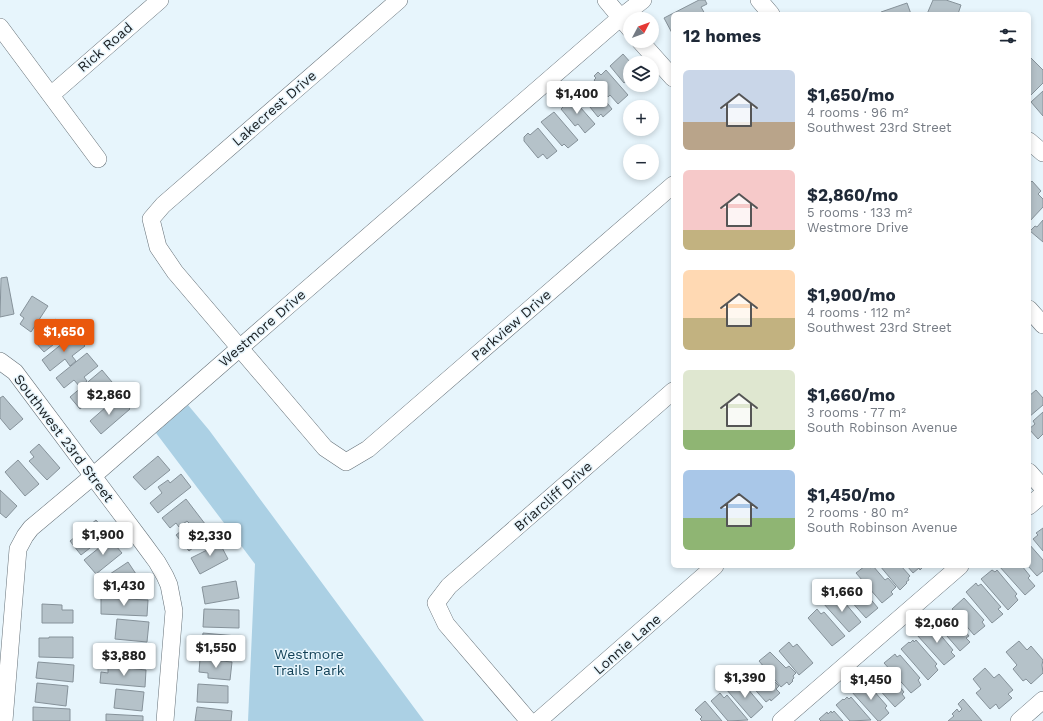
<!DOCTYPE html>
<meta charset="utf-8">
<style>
body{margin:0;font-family:"Work Sans",sans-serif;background:#f6f6f7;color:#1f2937;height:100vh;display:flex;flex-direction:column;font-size:15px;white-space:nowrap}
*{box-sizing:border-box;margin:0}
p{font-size:13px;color:#747a83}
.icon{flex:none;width:22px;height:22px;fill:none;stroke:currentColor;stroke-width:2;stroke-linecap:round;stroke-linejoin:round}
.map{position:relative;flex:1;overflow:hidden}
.panel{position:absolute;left:671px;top:12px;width:360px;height:556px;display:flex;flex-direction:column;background:#fff;border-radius:6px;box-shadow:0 2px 6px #0003}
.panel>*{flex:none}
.needle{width:26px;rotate:49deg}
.fabs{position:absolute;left:623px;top:12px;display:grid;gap:8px}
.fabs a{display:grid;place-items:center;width:36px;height:36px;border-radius:50%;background:#fff;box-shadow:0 2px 6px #0003;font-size:20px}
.price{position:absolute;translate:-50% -34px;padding:0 9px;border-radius:4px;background:#fff;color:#222;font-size:13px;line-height:26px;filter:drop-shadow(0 1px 2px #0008)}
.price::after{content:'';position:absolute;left:50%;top:24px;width:12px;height:9px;margin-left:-6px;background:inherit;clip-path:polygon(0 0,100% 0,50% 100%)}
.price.selected{background:#ea580c;color:#fff}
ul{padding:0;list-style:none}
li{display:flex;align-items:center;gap:12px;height:100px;padding:0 12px}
li span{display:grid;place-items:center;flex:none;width:112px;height:80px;border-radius:6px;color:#555}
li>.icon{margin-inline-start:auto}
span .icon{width:48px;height:48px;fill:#fffc;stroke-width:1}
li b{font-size:17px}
h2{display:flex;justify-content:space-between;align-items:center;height:48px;padding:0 12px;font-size:17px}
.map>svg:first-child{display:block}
.green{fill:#abd0e4}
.building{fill:#b5c2c9;stroke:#86929a}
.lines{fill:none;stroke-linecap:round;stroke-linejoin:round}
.minor-casing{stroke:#667178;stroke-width:18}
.minor{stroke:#fff;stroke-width:17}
.labels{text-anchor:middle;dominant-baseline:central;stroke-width:3;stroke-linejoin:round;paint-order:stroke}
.street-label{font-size:14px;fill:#181d20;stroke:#e7f5fc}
.park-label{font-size:14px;fill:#124157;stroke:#e7f5fc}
</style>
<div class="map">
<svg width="1043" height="721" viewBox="0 0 1043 721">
<rect width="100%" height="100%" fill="#e7f5fc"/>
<!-- green -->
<path class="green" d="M 188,405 L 209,430 L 424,721 L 248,721 L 255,564 L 156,433 Z"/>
<!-- building -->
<path class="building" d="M 699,0 L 705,0 L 707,4 L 701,7 L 705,14 L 673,14 L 673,32 L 672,33 L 664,18 Z
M 933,0 L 946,0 L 961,5 L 958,14 L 927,14 Z
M 907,3 L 911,14 L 882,14 L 881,12 Z
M 623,54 L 631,63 L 630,82 L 628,80 L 624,83 L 610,66 Z
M 1030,57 L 1043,70 L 1043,83 L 1029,97 Z
M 606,70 L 628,95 L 618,104 L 610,95 L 608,97 L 594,80 L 596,78 L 594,76 L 598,72 L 601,75 Z
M 591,83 L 612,109 L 603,117 L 601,114 L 598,117 L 577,91 L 584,86 L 585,88 Z
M 1043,91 L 1043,116 L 1031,102 Z
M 573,99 L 595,124 L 585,133 L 578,124 L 575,126 L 561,109 L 563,107 L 561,104 L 566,100 L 568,103 Z
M 554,112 L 578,140 L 568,148 L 564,144 L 562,146 L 541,122 Z
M 538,128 L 557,151 L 547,159 L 543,154 L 538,158 L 524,141 L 524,137 L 528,133 L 530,135 Z
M 1032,181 L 1041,191 L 1038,194 L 1043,199 L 1043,207 L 1029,222 L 1029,184 Z
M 1043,220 L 1043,242 L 1030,231 L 1035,226 L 1037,227 Z
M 7,277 L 14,314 L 0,317 L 1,278 Z
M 32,296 L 48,306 L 31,332 L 20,324 L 24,318 L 20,315 Z
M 56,319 L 68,333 L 44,352 L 35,342 L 41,336 L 39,333 Z
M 74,334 L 85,346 L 72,356 L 76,361 L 70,366 L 65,359 L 50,371 L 42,360 Z
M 87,353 L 98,366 L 84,377 L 87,381 L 80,387 L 74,380 L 64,388 L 56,378 Z
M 102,370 L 112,382 L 80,409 L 70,397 Z
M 1036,390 L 1043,398 L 1043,405 L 1029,417 L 1029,396 Z
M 3,396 L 23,419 L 10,430 L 0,418 L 0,398 Z
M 114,400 L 120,407 L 125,403 L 130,409 L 101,434 L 90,421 Z
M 1043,412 L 1043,434 L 1038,439 L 1029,429 L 1035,424 L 1033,421 Z
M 39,444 L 60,468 L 47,480 L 29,461 L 34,457 L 30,452 Z
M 158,456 L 170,470 L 145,490 L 133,477 Z
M 18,460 L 39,484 L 25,496 L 5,472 Z
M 181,474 L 191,487 L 158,513 L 150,503 L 162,493 L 158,487 L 168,480 L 170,483 Z
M 0,490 L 17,506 L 6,518 L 0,513 Z
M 186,499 L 212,533 L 189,551 L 176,535 L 190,524 L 187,521 L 179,527 L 176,523 L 170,528 L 162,518 Z
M 96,520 L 108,534 L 81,555 L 70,541 Z
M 1043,528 L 1043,551 L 1033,539 L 1038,535 L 1036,533 Z
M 217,538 L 228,559 L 200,574 L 191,558 L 211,548 L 209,543 Z
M 110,539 L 122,553 L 96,574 L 84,560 Z
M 1029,544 L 1043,560 L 1043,571 L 1037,576 L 1028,566 L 1029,566 Z
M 128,562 L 138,577 L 111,595 L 101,580 Z
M 865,566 L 869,566 L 870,568 L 873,566 L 885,580 L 888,578 L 896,587 L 891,592 L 893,594 L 882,603 L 856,573 Z
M 880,566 L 901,566 L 910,576 L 908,578 L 909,580 L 906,582 L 907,583 L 900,590 Z
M 907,566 L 924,566 L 920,570 L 919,568 L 913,573 Z
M 999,566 L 1022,566 L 1030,576 L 1028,578 L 1035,586 L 1025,595 Z
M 992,570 L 995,572 L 997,570 L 1017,594 L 1015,596 L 1018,600 L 1008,610 L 981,579 Z
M 236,581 L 239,598 L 205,604 L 202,587 Z
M 851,581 L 855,585 L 857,583 L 878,608 L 866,618 L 841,590 Z
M 976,583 L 978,586 L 981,584 L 1001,607 L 998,609 L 1003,614 L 992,623 L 966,592 Z
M 836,584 L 841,590 L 836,593 L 832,588 Z
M 834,594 L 838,599 L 840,597 L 861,622 L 849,632 L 823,603 Z
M 101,598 L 148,600 L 147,616 L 101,614 Z
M 964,598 L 984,620 L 982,622 L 985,626 L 974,635 L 952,609 Z
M 42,604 L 62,605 L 62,610 L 73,610 L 73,623 L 42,623 Z
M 204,609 L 239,610 L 239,628 L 203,627 Z
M 817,609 L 821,614 L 824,612 L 845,636 L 832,646 L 808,618 Z
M 945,612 L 946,614 L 949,612 L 969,636 L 966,638 L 970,642 L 960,651 L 933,620 Z
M 117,619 L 149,622 L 147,642 L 115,639 Z
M 928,625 L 930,628 L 933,626 L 953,650 L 951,652 L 955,656 L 944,665 L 917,635 Z
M 203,633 L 237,636 L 235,654 L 201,651 Z
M 49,637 L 73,637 L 73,658 L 39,657 L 39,638 L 49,638 Z
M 913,640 L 914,642 L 916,640 L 937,664 L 935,666 L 938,670 L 928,680 L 901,649 L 909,642 L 910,643 Z
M 1019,641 L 1027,650 L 1031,646 L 1043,660 L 1042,665 L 1043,673 L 1031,684 L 1026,679 L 1023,681 L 1013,669 L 1017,665 L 1006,652 Z
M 789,642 L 793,647 L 797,644 L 813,663 L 799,675 L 779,651 Z
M 111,645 L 148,646 L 147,663 L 110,661 Z
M 770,652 L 786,668 L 789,666 L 796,673 L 793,676 L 794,678 L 792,680 L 793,681 L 789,685 L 787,682 L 781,687 L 759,661 Z
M 895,654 L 897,657 L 900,655 L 920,678 L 918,680 L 921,685 L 911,693 L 884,663 Z
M 200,659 L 232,662 L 230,680 L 208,678 L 208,673 L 199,672 Z
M 38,662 L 74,665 L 73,682 L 36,678 Z
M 108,666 L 146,670 L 145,687 L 100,683 L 101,672 L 108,673 Z
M 752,667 L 756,671 L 758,669 L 770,682 L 772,679 L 779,686 L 776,689 L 780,693 L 771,701 L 770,699 L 766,702 L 742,675 Z
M 884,668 L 904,692 L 902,694 L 905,698 L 895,707 L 868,677 L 875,670 L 877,672 L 880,669 L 881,670 Z
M 985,668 L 994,678 L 999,674 L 1013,690 L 1008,694 L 1012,698 L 999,709 L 996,704 L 990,709 L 976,693 L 981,689 L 973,679 Z
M 736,681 L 739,685 L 742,682 L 763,707 L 751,718 L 726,689 Z
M 37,683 L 68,686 L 66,706 L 35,702 Z
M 863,683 L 865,685 L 867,683 L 887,706 L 885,708 L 889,713 L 880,721 L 878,721 L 851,691 L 859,684 L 860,685 Z
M 198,684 L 228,686 L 228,703 L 197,702 Z
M 116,689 L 144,692 L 142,711 L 114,708 Z
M 720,693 L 724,698 L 727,695 L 748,720 L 728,721 L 711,701 Z
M 847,697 L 849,699 L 851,697 L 871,720 L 850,721 L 836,705 L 843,699 L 844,700 Z
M 963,699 L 982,721 L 948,721 L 954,716 L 952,714 L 957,709 L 959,712 L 962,709 L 958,704 Z
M 705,701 L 722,721 L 702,721 L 700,719 L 702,717 L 695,710 Z
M 33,707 L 70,709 L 70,721 L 33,721 Z
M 197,707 L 232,711 L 231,721 L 195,721 Z
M 831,711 L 832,713 L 834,711 L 843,721 L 821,721 L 819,719 L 827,712 L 828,714 Z
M 106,714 L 143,716 L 143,721 L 106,721 Z"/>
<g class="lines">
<defs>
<path id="minor" d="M 399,0 L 163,205 L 151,219 L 158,247 L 175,272 L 325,448 L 346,462 L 368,449 L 673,185
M 606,0 L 630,29
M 759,0 L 771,14
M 0,27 L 98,159
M 640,41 L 673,78
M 51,95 L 160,0
M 1029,141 L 1043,153
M 1029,309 L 1043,325
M 0,361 L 15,372 L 143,543 L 157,562 L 165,576 L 169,585 L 174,611 L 165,721
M 1029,472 L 1043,488
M 1029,506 L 1043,494
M 4,721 L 18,549 L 25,536 L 31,528 L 93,476 L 290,304 L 620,18 L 643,0
M 529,721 L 446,624 L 436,603 L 449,586 L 673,391
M 538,721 L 715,566
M 781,721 L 960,566
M 1019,721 L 1043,700"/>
</defs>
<!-- minor casing -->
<use href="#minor" class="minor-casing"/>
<!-- minor -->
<use href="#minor" class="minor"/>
</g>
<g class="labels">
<!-- street labels -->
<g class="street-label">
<text transform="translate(105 47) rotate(-41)">Rick Road</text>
<text transform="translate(274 108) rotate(-41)">Lakecrest Drive</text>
<text transform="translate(511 325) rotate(-41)">Parkview Drive</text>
<text transform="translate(262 328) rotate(-41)">Westmore Drive</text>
<text transform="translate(64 438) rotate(53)">Southwest 23rd Street</text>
<text transform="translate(553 496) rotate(-41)">Briarcliff Drive</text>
<text transform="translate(627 644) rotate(-41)">Lonnie Lane</text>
</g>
<!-- park labels -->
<g class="park-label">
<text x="309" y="654">Westmore<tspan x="309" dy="16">Trails Park</tspan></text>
</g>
</g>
</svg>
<div class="fabs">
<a><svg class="needle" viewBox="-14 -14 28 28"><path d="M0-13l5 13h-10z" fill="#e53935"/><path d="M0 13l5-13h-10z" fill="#747a83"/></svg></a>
<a><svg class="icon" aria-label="layers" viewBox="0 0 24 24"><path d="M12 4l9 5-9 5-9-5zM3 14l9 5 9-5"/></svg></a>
<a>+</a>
<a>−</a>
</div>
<b class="price" style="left:577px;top:115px">$1,400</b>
<b class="price selected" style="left:64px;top:353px">$1,650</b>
<b class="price" style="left:109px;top:416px">$2,860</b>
<b class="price" style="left:103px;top:556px">$1,900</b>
<b class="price" style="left:210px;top:557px">$2,330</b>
<b class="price" style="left:124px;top:607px">$1,430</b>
<b class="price" style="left:842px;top:613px">$1,660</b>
<b class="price" style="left:937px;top:644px">$2,060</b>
<b class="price" style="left:216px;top:669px">$1,550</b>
<b class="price" style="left:124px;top:677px">$3,880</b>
<b class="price" style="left:745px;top:699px">$1,390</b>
<b class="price" style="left:871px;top:701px">$1,450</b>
<section class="panel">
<h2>12 homes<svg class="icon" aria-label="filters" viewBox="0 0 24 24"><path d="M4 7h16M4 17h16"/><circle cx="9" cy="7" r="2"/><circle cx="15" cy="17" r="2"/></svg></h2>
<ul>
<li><span style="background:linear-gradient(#c9d6e8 65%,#b9a48a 0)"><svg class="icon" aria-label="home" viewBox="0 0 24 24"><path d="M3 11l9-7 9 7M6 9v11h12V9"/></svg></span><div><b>$1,650/mo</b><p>4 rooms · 96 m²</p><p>Southwest 23rd Street</p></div></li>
<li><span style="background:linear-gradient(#f6c9c9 75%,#c2b280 0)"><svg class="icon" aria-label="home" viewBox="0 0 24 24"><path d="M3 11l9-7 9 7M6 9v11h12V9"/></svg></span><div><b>$2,860/mo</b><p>5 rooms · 133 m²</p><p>Westmore Drive</p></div></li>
<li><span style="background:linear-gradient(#ffd9b3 60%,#c2b280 0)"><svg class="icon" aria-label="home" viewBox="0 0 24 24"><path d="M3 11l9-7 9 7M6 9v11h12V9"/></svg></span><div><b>$1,900/mo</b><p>4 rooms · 112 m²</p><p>Southwest 23rd Street</p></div></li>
<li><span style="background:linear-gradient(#dfe7d0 75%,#8fb573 0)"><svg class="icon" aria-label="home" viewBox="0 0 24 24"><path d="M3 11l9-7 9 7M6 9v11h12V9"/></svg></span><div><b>$1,660/mo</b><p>3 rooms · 77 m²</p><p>South Robinson Avenue</p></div></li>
<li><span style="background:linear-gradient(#a9c7e8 60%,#8fb573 0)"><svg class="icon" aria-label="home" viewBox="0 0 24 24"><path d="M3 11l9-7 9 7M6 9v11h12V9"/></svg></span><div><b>$1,450/mo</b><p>2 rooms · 80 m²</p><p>South Robinson Avenue</p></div></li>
</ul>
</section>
</div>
